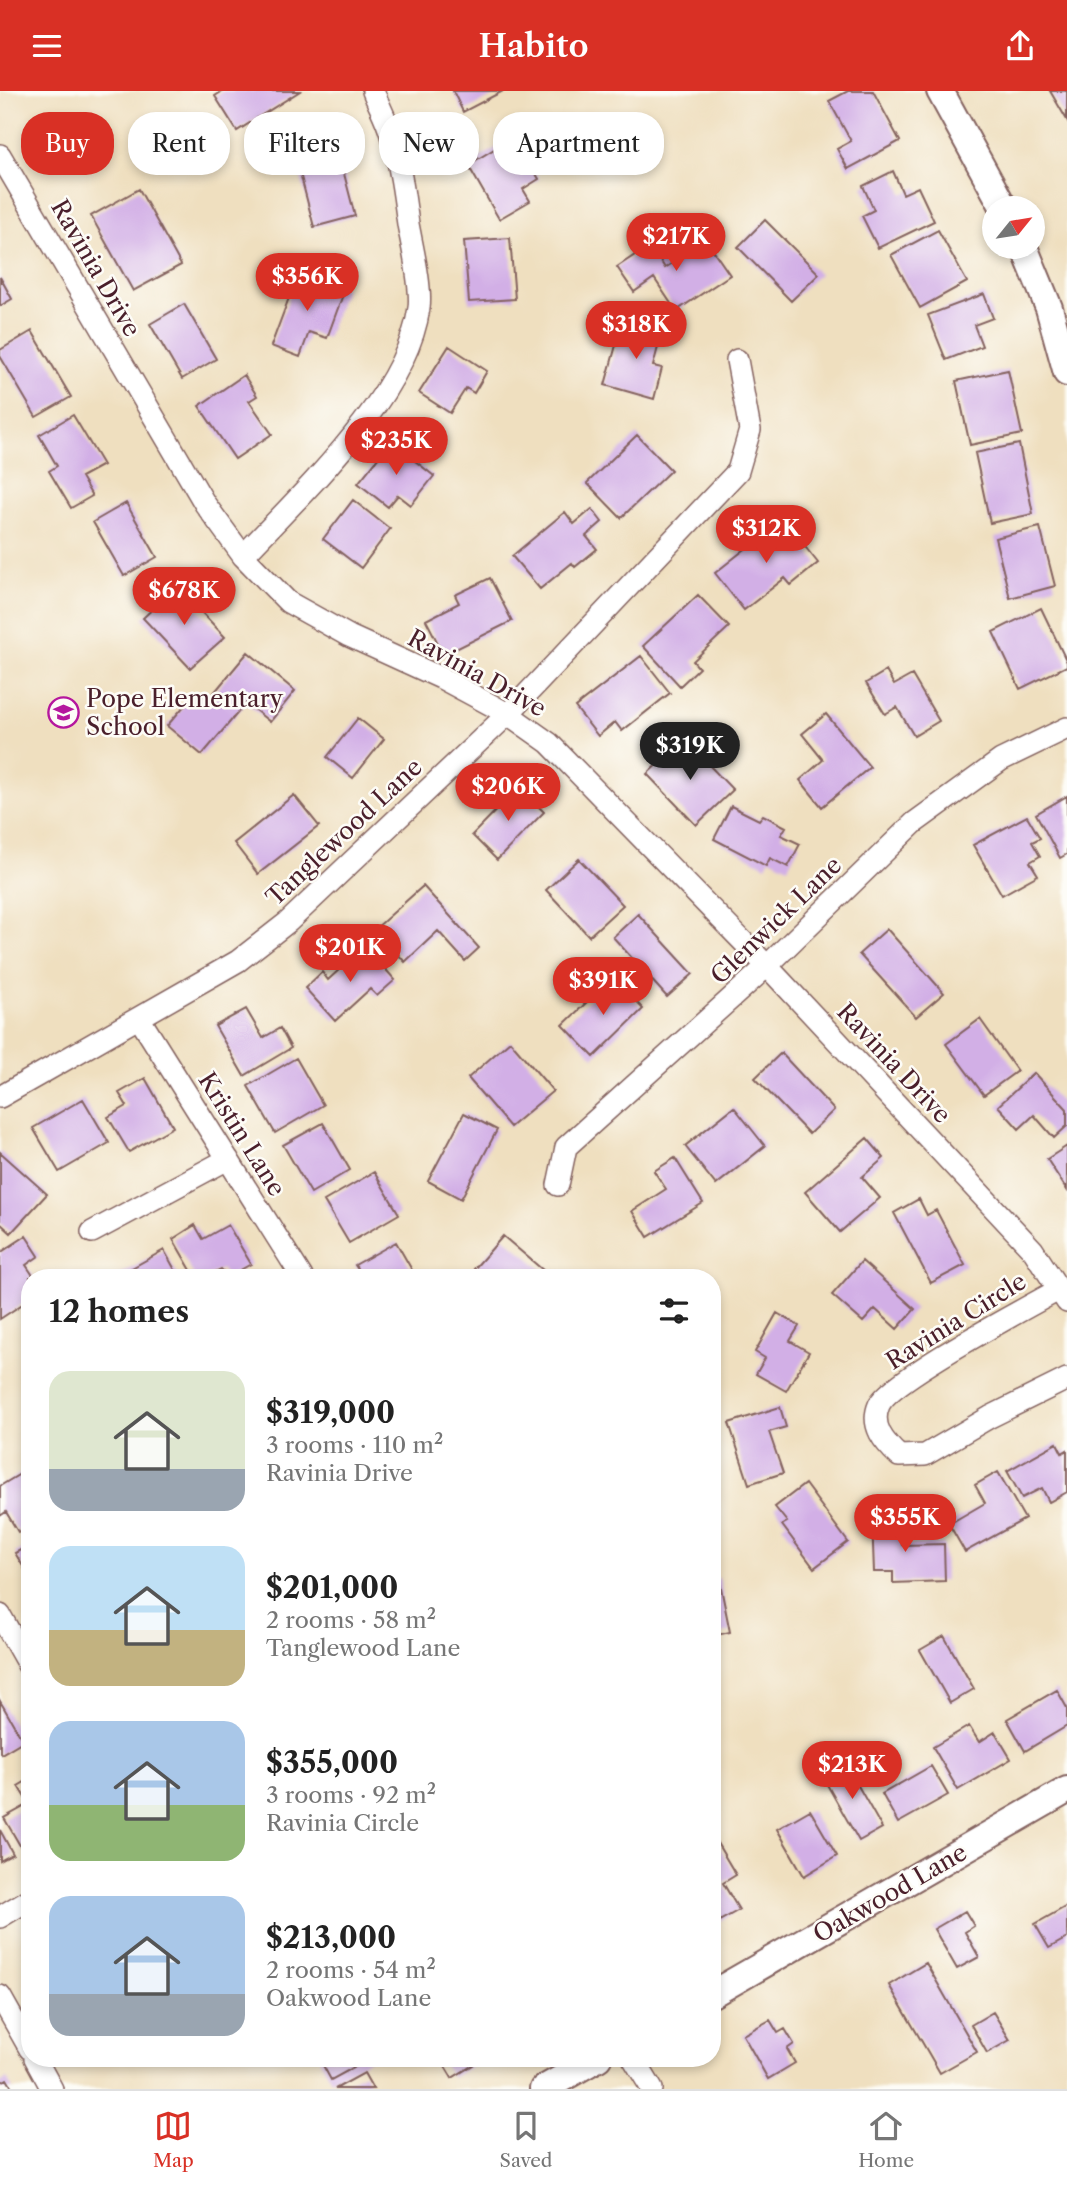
<!DOCTYPE html>
<meta charset="utf-8">
<style>
body{margin:0;font-family:"Libre Caslon Text",serif;background:#f6f6f6;color:#222;height:100vh;display:flex;flex-direction:column;font-size:26px;white-space:nowrap}
*{box-sizing:border-box;margin:0}
p{font-size:23px;color:#767676}
.icon{flex:none;width:38px;height:38px;fill:none;stroke:currentColor;stroke-width:2;stroke-linecap:round;stroke-linejoin:round}
.map{position:relative;flex:1;overflow:hidden}
.side{position:absolute;left:21px;top:1178px;width:700px;height:798px;display:flex;flex-direction:column;background:#fff;border-radius:28px;box-shadow:0 4px 10px #0003}
.side>*{flex:none}
.guide{position:absolute;left:21px;top:21px;width:700px;height:63px;display:flex;gap:14px}
.needle{width:46px;rotate:60deg}
.controls{position:absolute;left:982px;top:105px;display:grid;gap:14px}
.controls a{display:grid;place-items:center;width:63px;height:63px;border-radius:50%;background:#fff;box-shadow:0 4px 10px #0003;font-size:35px}
.price{position:absolute;translate:-50% -60px;padding:0 16px;border-radius:24px;background:#d93025;color:#fff;font-size:23px;line-height:46px;filter:drop-shadow(0 2px 4px #0008)}
.price::after{content:'';position:absolute;left:50%;top:42px;width:21px;height:16px;margin-left:-10px;background:inherit;clip-path:polygon(0 0,100% 0,50% 100%)}
.price.on{background:#222;color:#fff}
ul{padding:0;list-style:none}
li{display:flex;align-items:center;gap:21px;height:175px;padding:0 28px}
li span{display:grid;place-items:center;flex:none;width:196px;height:140px;border-radius:21px;color:#555}
li>.icon{margin-inline-start:auto}
span .icon{width:84px;height:84px;fill:#fffc;stroke-width:1}
li b{font-size:30px}
h2{display:flex;justify-content:space-between;align-items:center;height:84px;padding:0 28px;font-size:30px}
.pill{padding:0 24px;border-radius:28px;background:#fff;box-shadow:0 4px 10px #0003;font-size:24px;line-height:63px}
.pill.on{background:#d93025;color:#fff}
header{display:flex;justify-content:space-between;align-items:center;height:91px;padding:0 28px;background:#d93025;color:#fff;font-size:32px;font-weight:600}
.dock{display:flex;justify-content:space-around;align-items:center;height:98px;border-top:2px solid #e0e0e0;background:#fff;font-size:19px;color:#767676}
.dock a{display:grid;justify-items:center;gap:4px}
.dock .on{color:#d93025}
.map>svg:first-child{display:block}
.building{fill:#d2afe6}
.lines{fill:none;stroke-linecap:round;stroke-linejoin:round}
.minor-casing{stroke:#84625f;stroke-width:24}
.tertiary-casing{stroke:#84625f;stroke-width:30}
.minor{stroke:#fff;stroke-width:21}
.tertiary{stroke:#fff;stroke-width:26}
.labels{text-anchor:middle;dominant-baseline:central;stroke-width:5;stroke-linejoin:round;paint-order:stroke}
.street-label{font-size:24px;fill:#4a1f2b;stroke:#fdfcf7}
.poi-label{font-size:24px;fill:#4a1f2b;stroke:#fdfcf7;text-anchor:start}
</style>
<header><svg class="icon" aria-label="menu" viewBox="0 0 24 24"><path d="M4 6h16M4 12h16M4 18h16"/></svg>Habito<svg class="icon" aria-label="share" viewBox="0 0 24 24"><path d="M12 15V3M7 8l5-5 5 5M5 13v7h14v-7"/></svg></header>
<div class="map">
<svg width="1067" height="1998" viewBox="0 0 1067 1998">
<rect width="100%" height="100%" fill="#fdfcf7"/>
<filter id="ink" filterUnits="userSpaceOnUse"><feTurbulence type="fractalNoise" baseFrequency=".0143" numOctaves="2"/><feDisplacementMap in="SourceGraphic" scale="14" xChannelSelector="R" yChannelSelector="G"/><feConvolveMatrix kernelMatrix="1 2 1 2 8 2 1 2 1" color-interpolation-filters="sRGB"/></filter>
<filter id="wash" filterUnits="userSpaceOnUse"><feTurbulence type="fractalNoise" baseFrequency=".00686" numOctaves="4" result="noise"/><feDisplacementMap in="SourceGraphic" scale="28" xChannelSelector="R" yChannelSelector="G"/><feGaussianBlur stdDeviation="1.57" result="paint"/><feColorMatrix in="noise" values="0 0 0 0 0 0 0 0 0 0 0 0 0 0 0 0 0 1.4 0 .05"/><feComposite in="paint" operator="in"/></filter>
<g filter="url(#wash)">
<rect width="100%" height="100%" fill="#efdfbf"/>
<g id="blocks">
<!-- building -->
<path class="building" d="M 223,0 L 300,0 L 237,40 L 215,5 Z
M 453,0 L 503,0 L 463,21 Z
M 848,0 L 873,0 L 900,50 L 848,78 L 837,58 L 851,50 L 829,10 Z
M 1050,0 L 1067,0 L 1067,29 Z
M 334,44 L 355,125 L 314,136 L 293,55 Z
M 514,46 L 539,88 L 523,98 L 530,110 L 499,128 L 468,74 Z
M 893,80 L 903,103 L 918,96 L 934,130 L 878,157 L 862,125 L 874,119 L 863,95 Z
M 139,98 L 181,174 L 133,200 L 91,125 Z
M 765,129 L 819,183 L 791,210 L 738,156 Z
M 938,139 L 967,191 L 920,217 L 891,164 Z
M 510,147 L 515,208 L 469,211 L 464,150 Z
M 706,149 L 730,184 L 676,220 L 654,187 L 634,201 L 617,176 L 650,154 L 665,177 Z
M 299,180 L 345,198 L 327,247 L 309,241 L 300,266 L 271,255 Z
M 0,186 L 12,208 L 0,215 Z
M 984,203 L 993,227 L 974,234 L 982,255 L 946,269 L 928,224 Z
M 184,213 L 216,268 L 182,288 L 150,233 Z
M 623,229 L 662,241 L 653,275 L 662,277 L 654,308 L 605,294 Z
M 32,240 L 71,306 L 36,326 L 0,265 L 0,259 Z
M 449,255 L 487,280 L 474,302 L 466,297 L 450,322 L 419,302 Z
M 1008,279 L 1022,343 L 970,354 L 956,290 Z
M 244,284 L 257,305 L 249,310 L 272,343 L 235,368 L 199,315 Z
M 73,324 L 103,374 L 81,386 L 92,405 L 71,417 L 49,380 L 57,375 L 39,344 Z
M 637,344 L 671,379 L 621,427 L 587,392 Z
M 391,351 L 434,385 L 411,414 L 398,404 L 388,416 L 358,392 Z
M 1019,353 L 1033,423 L 990,432 L 975,362 Z
M 353,409 L 390,438 L 361,477 L 323,448 Z
M 126,412 L 157,466 L 124,485 L 93,431 Z
M 592,418 L 602,431 L 586,445 L 597,458 L 575,476 L 572,472 L 540,498 L 512,465 L 565,421 L 574,433 Z
M 783,428 L 818,472 L 791,494 L 785,487 L 744,519 L 715,482 Z
M 1040,436 L 1055,495 L 1010,507 L 995,447 Z
M 490,487 L 512,530 L 444,564 L 426,529 L 459,512 L 455,504 Z
M 177,495 L 225,546 L 190,577 L 143,527 Z
M 698,504 L 729,536 L 693,570 L 699,577 L 680,595 L 643,555 Z
M 1041,517 L 1067,571 L 1067,575 L 1020,598 L 993,541 Z
M 248,561 L 295,600 L 270,631 L 246,612 L 202,664 L 167,635 L 197,600 L 208,609 Z
M 641,565 L 670,602 L 622,640 L 615,631 L 598,645 L 575,616 Z
M 886,580 L 894,594 L 912,584 L 939,630 L 914,645 L 897,616 L 885,623 L 866,592 Z
M 826,623 L 870,676 L 822,716 L 800,689 L 823,669 L 802,643 Z
M 358,627 L 384,648 L 353,687 L 327,666 Z
M 684,648 L 733,699 L 696,734 L 647,683 Z
M 519,696 L 544,721 L 497,769 L 472,744 Z
M 294,704 L 319,735 L 258,783 L 234,752 Z
M 1067,705 L 1067,763 L 1060,767 L 1036,723 Z
M 731,715 L 759,729 L 763,724 L 786,736 L 781,744 L 800,753 L 788,776 L 770,767 L 766,775 L 714,748 Z
M 1027,725 L 1040,747 L 1032,751 L 1040,765 L 1030,771 L 1038,784 L 1002,804 L 973,754 Z
M 579,768 L 623,814 L 589,845 L 546,799 Z
M 423,795 L 479,857 L 465,870 L 438,840 L 405,871 L 375,838 Z
M 638,823 L 693,883 L 667,906 L 613,846 Z
M 887,838 L 944,902 L 916,926 L 859,863 Z
M 365,855 L 395,889 L 377,905 L 370,898 L 335,930 L 305,897 L 322,881 L 328,889 Z
M 613,886 L 643,918 L 594,966 L 563,934 Z
M 246,918 L 263,947 L 280,937 L 291,957 L 244,985 L 215,935 Z
M 980,928 L 1017,980 L 984,1004 L 946,953 Z
M 510,950 L 553,1000 L 510,1036 L 468,987 Z
M 781,962 L 834,1019 L 809,1043 L 755,987 Z
M 296,967 L 323,1014 L 275,1042 L 248,995 Z
M 1034,982 L 1067,1018 L 1067,1035 L 1054,1047 L 1034,1024 L 1019,1038 L 998,1015 Z
M 145,987 L 173,1036 L 129,1061 L 108,1026 L 127,1015 L 119,1002 Z
M 83,1008 L 109,1052 L 59,1081 L 33,1037 Z
M 734,1016 L 765,1055 L 716,1094 L 685,1055 Z
M 464,1022 L 497,1039 L 461,1108 L 428,1090 Z
M 323,1032 L 350,1079 L 311,1102 L 283,1054 Z
M 867,1047 L 884,1067 L 862,1086 L 880,1107 L 840,1141 L 805,1101 Z
M 1067,1055 L 1067,1099 L 1047,1068 Z
M 0,1061 L 47,1103 L 11,1142 L 0,1132 Z
M 675,1067 L 703,1112 L 648,1146 L 632,1120 L 666,1098 L 654,1080 Z
M 374,1081 L 399,1123 L 349,1152 L 324,1110 Z
M 919,1108 L 927,1124 L 936,1119 L 965,1174 L 931,1192 L 894,1122 Z
M 195,1134 L 203,1148 L 228,1134 L 251,1173 L 228,1186 L 221,1178 L 206,1186 L 195,1186 L 173,1148 Z
M 26,1145 L 39,1165 L 26,1174 L 34,1186 L 30,1186 L 30,1208 L 0,1228 L 0,1162 Z
M 503,1145 L 551,1186 L 483,1186 L 474,1178 Z
M 396,1151 L 416,1186 L 363,1186 L 355,1174 Z
M 164,1159 L 179,1186 L 116,1186 Z
M 862,1170 L 915,1218 L 897,1238 L 875,1218 L 863,1231 L 832,1204 Z
M 777,1222 L 799,1235 L 790,1250 L 809,1261 L 786,1300 L 756,1283 L 765,1267 L 755,1261 Z
M 780,1316 L 786,1336 L 769,1341 L 783,1382 L 749,1393 L 729,1332 Z
M 1057,1352 L 1062,1362 L 1067,1359 L 1067,1401 L 1049,1411 L 1042,1397 L 1022,1407 L 1007,1380 Z
M 30,1377 L 30,1434 L 18,1441 L 6,1421 L 0,1425 L 0,1395 Z
M 998,1381 L 1025,1428 L 965,1461 L 949,1433 L 985,1412 L 975,1394 Z
M 805,1393 L 848,1451 L 814,1477 L 782,1434 L 787,1431 L 775,1416 Z
M 900,1425 L 902,1454 L 944,1453 L 945,1490 L 893,1492 L 893,1481 L 874,1481 L 872,1426 Z
M 30,1454 L 30,1487 L 15,1462 Z
M 719,1487 L 730,1541 L 712,1545 L 712,1489 Z
M 944,1545 L 974,1598 L 950,1612 L 920,1559 Z
M 1057,1599 L 1067,1617 L 1067,1635 L 1025,1660 L 1007,1628 Z
M 0,1610 L 23,1650 L 1,1663 L 0,1661 Z
M 969,1635 L 979,1651 L 995,1641 L 1011,1668 L 958,1699 L 933,1656 Z
M 844,1670 L 882,1737 L 859,1750 L 821,1683 Z
M 931,1675 L 948,1704 L 898,1732 L 882,1703 Z
M 30,1688 L 30,1754 L 22,1758 L 4,1727 L 29,1713 L 18,1695 Z
M 810,1719 L 837,1765 L 804,1785 L 777,1738 Z
M 0,1739 L 13,1763 L 0,1770 Z
M 717,1752 L 736,1784 L 723,1792 L 739,1819 L 712,1834 L 712,1754 Z
M 1067,1815 L 1067,1847 L 1049,1857 L 1035,1833 Z
M 965,1820 L 974,1835 L 965,1841 L 979,1866 L 957,1878 L 934,1838 Z
M 926,1872 L 977,1961 L 940,1982 L 889,1894 Z
M 993,1921 L 1010,1949 L 987,1962 L 971,1934 Z
M 770,1929 L 778,1942 L 785,1938 L 794,1953 L 787,1958 L 795,1972 L 768,1988 L 743,1944 Z
M 319,1967 L 371,1967 L 331,1989 Z
M 440,1967 L 469,1967 L 473,1974 L 452,1987 Z
M 364,1982 L 373,1998 L 335,1998 Z
M 7,1988 L 13,1998 L 0,1998 L 0,1992 Z"/>
</g>
</g>
<g filter="url(#ink)">
<use href="#blocks" fill-opacity="0" stroke="#84625f" stroke-width="2"/>
<g class="lines">
<defs>
<path id="minor" d="M 0,64 L 205,413 L 243,465 L 288,511 L 349,545 L 441,587 L 508,623 L 549,652 L 767,875 L 1033,1159 L 1067,1211
M 243,465 C 302,402 407,305 419,217 C 422,196 412,155 408,133 C 404,103 400,73 391,44 C 387,29 379,15 373,0
M 139,927 L 302,1186
M 0,1006 L 238,870 L 288,831 L 508,623 L 738,380 L 750,339 L 737,269
M 558,1094 L 566,1056 L 767,875 L 914,732 L 1001,669 L 1067,637
M 92,1141 L 228,1068
M 1060,1198 C 1028,1216 891,1288 879,1314 C 870,1335 884,1351 899,1365 L 925,1364 L 990,1326 L 1067,1288
M 0,1524 L 30,1577
M 0,1826 L 30,1808
M 0,1905 L 30,1958
M 35,1967 L 52,1998
M 633,1967 L 652,1998"/>
<path id="tertiary" d="M 940,0 L 1004,117
M 1024,156 L 1049,217 L 1067,282
M 712,1903 L 1067,1699
M 543,1998 L 598,1967"/>
</defs>
<!-- minor casing -->
<use href="#minor" class="minor-casing"/>
<!-- tertiary casing -->
<use href="#tertiary" class="tertiary-casing"/>
<!-- minor -->
<use href="#minor" class="minor"/>
<!-- tertiary -->
<use href="#tertiary" class="tertiary"/>
</g>
</g>
<!-- icons -->
<defs>
<symbol id="school-ring" viewBox="-11 -11 22 22"><circle r="9.5" fill="#fdfcf7" stroke="#b5179e" stroke-width="1.5"/><path d="M0-5L7-2L0 1L-7-2ZM-4 1L0 2.5L4 1V4Q0 6-4 4Z" fill="#b5179e"/></symbol>
</defs>
<g fill-rule="evenodd">
<use href="#school-ring" x="46" y="604" width="35" height="35"/>
</g>
<g class="labels">
<!-- street labels -->
<g class="street-label">
<text transform="translate(96 177) rotate(60)">Ravinia Drive</text>
<text transform="translate(477 582) rotate(29)">Ravinia Drive</text>
<text transform="translate(344 741) rotate(-43)">Tanglewood Lane</text>
<text transform="translate(776 829) rotate(-44)">Glenwick Lane</text>
<text transform="translate(894 972) rotate(47)">Ravinia Drive</text>
<text transform="translate(242 1043) rotate(58)">Kristin Lane</text>
<text transform="translate(956 1230) rotate(-32)">Ravinia Circle</text>
<text transform="translate(890 1802) rotate(-30)">Oakwood Lane</text>
</g>
<!-- poi labels -->
<g class="poi-label">
<text x="86" y="607">Pope Elementary<tspan x="86" dy="28">School</tspan></text>
</g>
</g>
</svg>
<div class="controls">
<a><svg class="needle" viewBox="-14 -14 28 28"><path d="M0-13l5 13h-10z" fill="#e53935"/><path d="M0 13l5-13h-10z" fill="#767676"/></svg></a>
</div>
<b class="price" style="left:676px;top:182px">$217K</b>
<b class="price" style="left:307px;top:222px">$356K</b>
<b class="price" style="left:636px;top:270px">$318K</b>
<b class="price" style="left:396px;top:386px">$235K</b>
<b class="price" style="left:766px;top:474px">$312K</b>
<b class="price" style="left:184px;top:536px">$678K</b>
<b class="price on" style="left:690px;top:691px">$319K</b>
<b class="price" style="left:508px;top:732px">$206K</b>
<b class="price" style="left:350px;top:893px">$201K</b>
<b class="price" style="left:603px;top:926px">$391K</b>
<b class="price" style="left:905px;top:1463px">$355K</b>
<b class="price" style="left:852px;top:1710px">$213K</b>
<div class="guide">
<a class="pill on">Buy</a>
<a class="pill">Rent</a>
<a class="pill">Filters</a>
<a class="pill">New</a>
<a class="pill">Apartment</a>
</div>
<section class="side">
<h2>12 homes<svg class="icon" aria-label="filters" viewBox="0 0 24 24"><path d="M4 7h16M4 17h16"/><circle cx="9" cy="7" r="2"/><circle cx="15" cy="17" r="2"/></svg></h2>
<ul>
<li><span style="background:linear-gradient(#dfe7d0 70%,#9aa5b1 0)"><svg class="icon" aria-label="home" viewBox="0 0 24 24"><path d="M3 11l9-7 9 7M6 9v11h12V9"/></svg></span><div><b>$319,000</b><p>3 rooms · 110 m²</p><p>Ravinia Drive</p></div></li>
<li><span style="background:linear-gradient(#bfe0f5 60%,#c2b280 0)"><svg class="icon" aria-label="home" viewBox="0 0 24 24"><path d="M3 11l9-7 9 7M6 9v11h12V9"/></svg></span><div><b>$201,000</b><p>2 rooms · 58 m²</p><p>Tanglewood Lane</p></div></li>
<li><span style="background:linear-gradient(#a9c7e8 60%,#8fb573 0)"><svg class="icon" aria-label="home" viewBox="0 0 24 24"><path d="M3 11l9-7 9 7M6 9v11h12V9"/></svg></span><div><b>$355,000</b><p>3 rooms · 92 m²</p><p>Ravinia Circle</p></div></li>
<li><span style="background:linear-gradient(#a9c7e8 70%,#9aa5b1 0)"><svg class="icon" aria-label="home" viewBox="0 0 24 24"><path d="M3 11l9-7 9 7M6 9v11h12V9"/></svg></span><div><b>$213,000</b><p>2 rooms · 54 m²</p><p>Oakwood Lane</p></div></li>
</ul>
</section>
</div>
<nav class="dock">
<a class="on"><svg class="icon" aria-label="map" viewBox="0 0 24 24"><path d="M3 6l6-2 6 2 6-2v14l-6 2-6-2-6 2zM9 4v14M15 6v14"/></svg>Map</a>
<a><svg class="icon" aria-label="saved" viewBox="0 0 24 24"><path d="M7 4h10v16l-5-4-5 4z"/></svg>Saved</a>
<a><svg class="icon" aria-label="home" viewBox="0 0 24 24"><path d="M3 11l9-7 9 7M6 9v11h12V9"/></svg>Home</a>
</nav>
